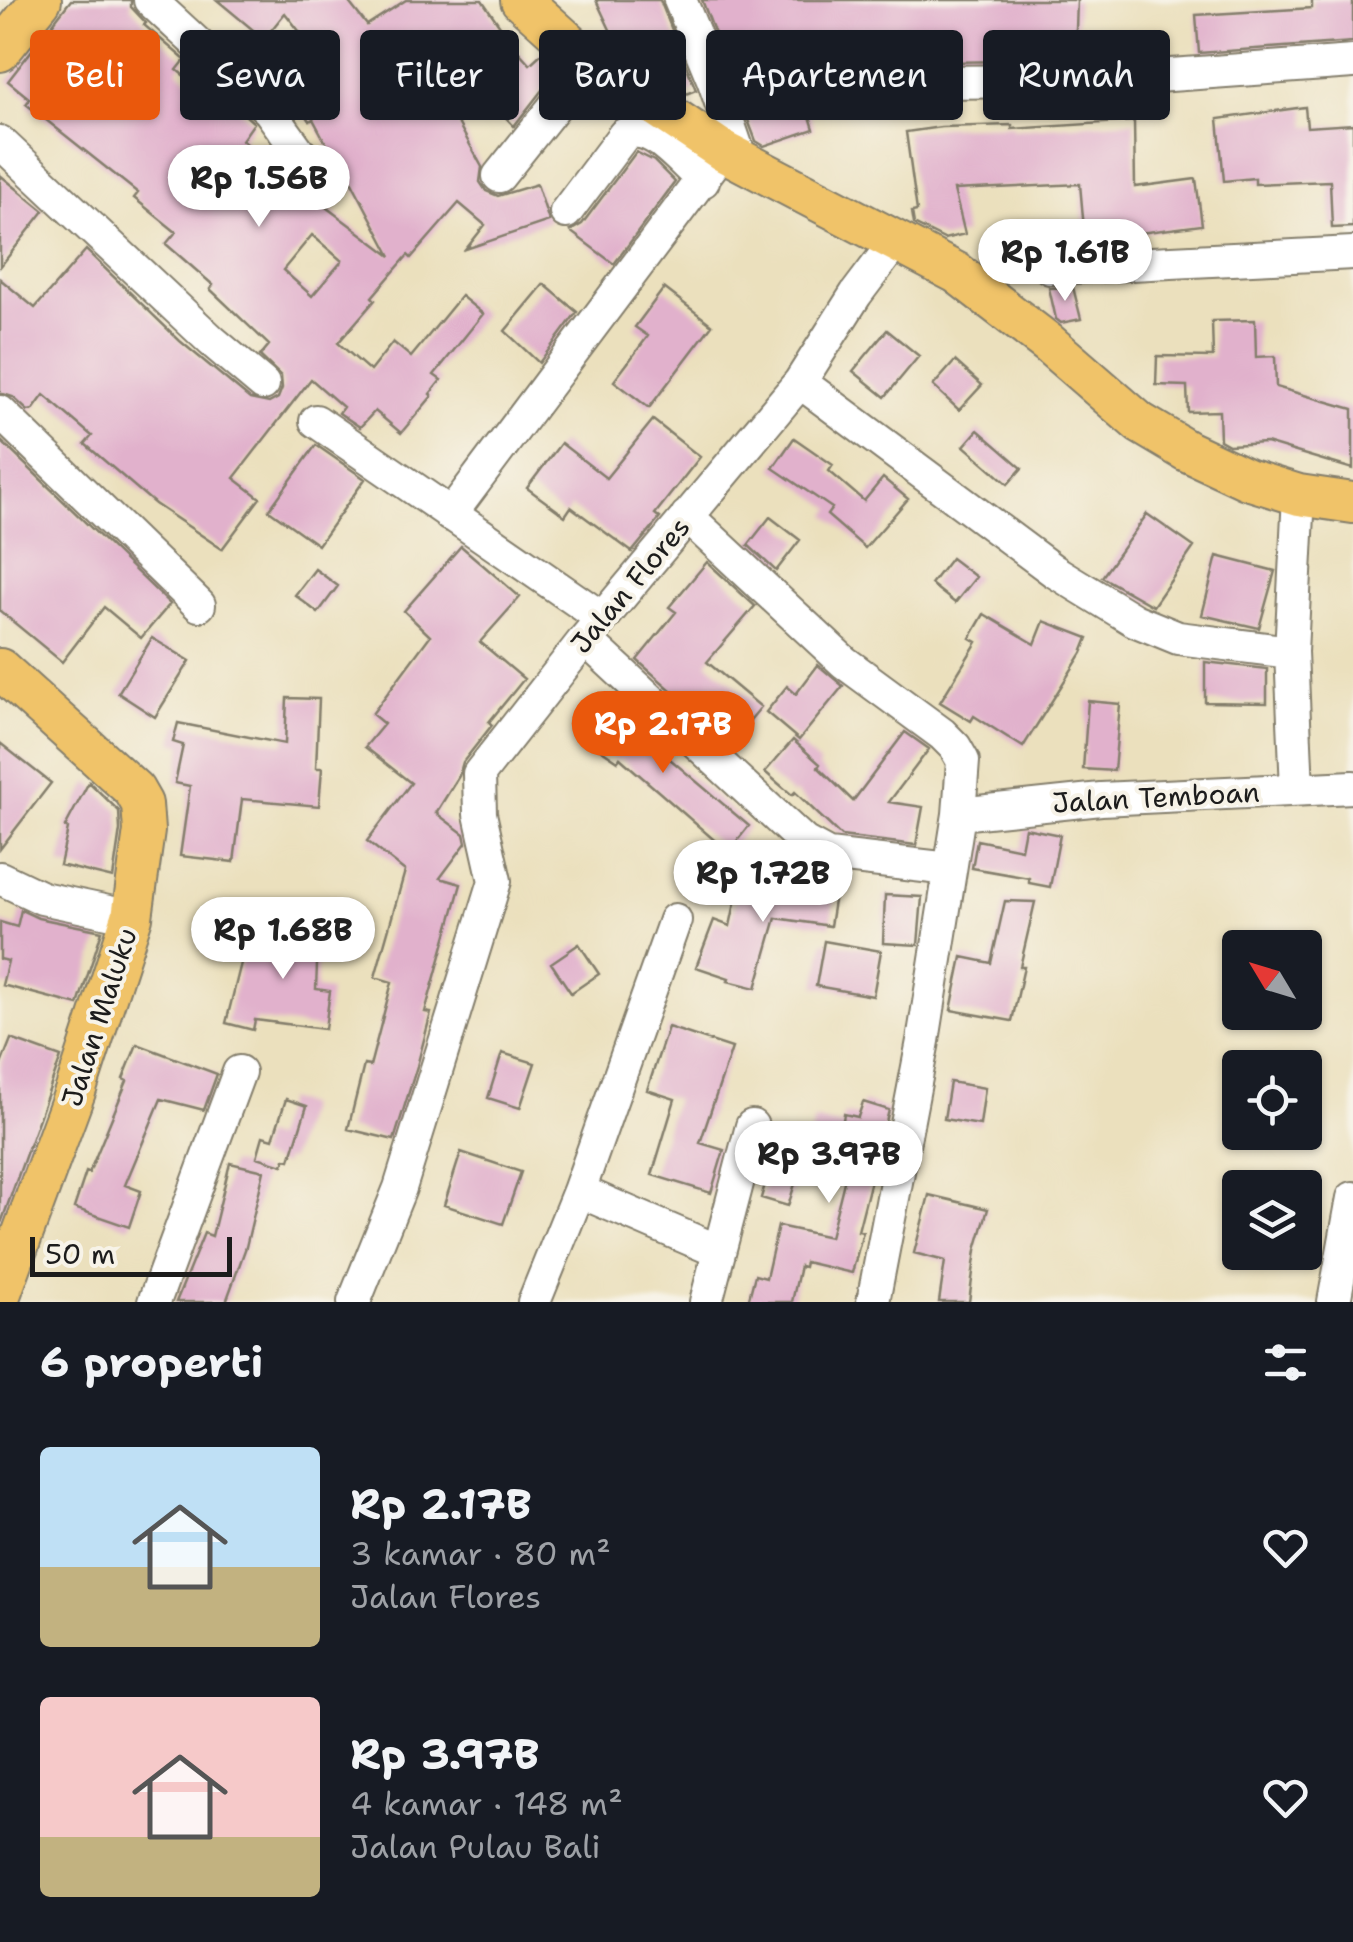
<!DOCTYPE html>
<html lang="id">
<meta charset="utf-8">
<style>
body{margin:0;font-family:"Shantell Sans",sans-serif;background:#242831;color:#f1f3f6;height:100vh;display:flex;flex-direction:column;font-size:38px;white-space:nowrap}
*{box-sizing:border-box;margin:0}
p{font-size:32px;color:#9ea1a6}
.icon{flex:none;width:55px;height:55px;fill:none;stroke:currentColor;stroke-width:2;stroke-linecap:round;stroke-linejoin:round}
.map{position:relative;height:1302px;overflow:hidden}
.sheet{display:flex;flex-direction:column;background:#171b24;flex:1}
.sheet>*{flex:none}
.hud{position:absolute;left:30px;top:30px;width:1295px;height:90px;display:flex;gap:20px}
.needle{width:65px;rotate:308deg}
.tools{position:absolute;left:1222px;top:930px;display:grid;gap:20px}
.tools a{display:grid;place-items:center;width:100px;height:100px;border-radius:10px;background:#171b24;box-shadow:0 2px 8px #0004;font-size:50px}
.scale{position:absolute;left:30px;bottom:25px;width:202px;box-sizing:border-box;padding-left:10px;border:5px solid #1c1c1c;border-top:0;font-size:28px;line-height:35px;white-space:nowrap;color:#1c1c1c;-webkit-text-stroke:8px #f7f3e8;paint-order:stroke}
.price{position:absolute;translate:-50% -85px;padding:0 22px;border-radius:35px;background:#fff;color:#222;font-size:32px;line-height:65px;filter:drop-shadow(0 2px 5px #0008)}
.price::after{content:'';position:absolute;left:50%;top:60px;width:30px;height:22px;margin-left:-15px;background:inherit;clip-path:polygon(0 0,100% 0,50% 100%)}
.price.active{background:#ea580c;color:#fff}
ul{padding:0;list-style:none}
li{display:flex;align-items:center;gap:30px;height:250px;padding:0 40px}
li span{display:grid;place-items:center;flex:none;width:280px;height:200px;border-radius:10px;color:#555}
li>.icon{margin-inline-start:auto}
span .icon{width:120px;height:120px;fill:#fffc;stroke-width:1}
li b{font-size:42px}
h2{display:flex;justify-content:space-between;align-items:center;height:120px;padding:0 40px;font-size:42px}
.pill{padding:0 35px;border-radius:10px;background:#171b24;box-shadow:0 2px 8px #0004;font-size:35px;line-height:90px}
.pill.active{background:#ea580c;color:#fff}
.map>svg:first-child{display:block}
.building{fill:#e1b1cc;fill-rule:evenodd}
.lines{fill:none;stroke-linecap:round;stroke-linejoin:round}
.minor-casing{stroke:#847e6c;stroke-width:36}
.major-casing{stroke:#847e6c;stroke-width:44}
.minor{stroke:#fff;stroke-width:32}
.major{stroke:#f0c369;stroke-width:40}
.labels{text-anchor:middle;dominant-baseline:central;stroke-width:8;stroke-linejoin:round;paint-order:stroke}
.street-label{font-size:28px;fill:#1c1c1c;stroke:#f7f3e8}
</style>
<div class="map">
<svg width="1353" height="1302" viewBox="0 0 1353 1302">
<rect width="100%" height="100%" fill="#f7f3e8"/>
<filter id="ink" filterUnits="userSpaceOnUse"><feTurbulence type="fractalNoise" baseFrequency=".01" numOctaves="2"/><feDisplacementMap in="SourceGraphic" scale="20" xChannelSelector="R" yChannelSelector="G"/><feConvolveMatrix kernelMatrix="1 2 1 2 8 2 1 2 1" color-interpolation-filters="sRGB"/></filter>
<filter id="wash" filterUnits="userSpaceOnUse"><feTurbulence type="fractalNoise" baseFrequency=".0048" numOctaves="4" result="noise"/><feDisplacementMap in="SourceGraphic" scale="40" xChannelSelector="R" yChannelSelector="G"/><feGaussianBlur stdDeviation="2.25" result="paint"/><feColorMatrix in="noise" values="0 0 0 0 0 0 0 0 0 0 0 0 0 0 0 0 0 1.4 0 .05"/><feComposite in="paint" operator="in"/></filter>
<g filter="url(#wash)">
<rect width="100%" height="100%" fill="#ebe0bd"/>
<g id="blocks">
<!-- building -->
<path class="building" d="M 71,0 L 131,0 L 131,7 L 146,23 L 144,25 L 185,60 L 177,70 L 220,105 L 226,98 L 254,123 L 242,140 L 287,176 L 314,203 L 323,205 L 391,256 L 338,156 L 334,158 L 313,119 L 310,121 L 285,81 L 321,59 L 285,13 L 264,39 L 217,0 L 347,0 L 367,25 L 406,0 L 482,0 L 500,26 L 497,28 L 530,64 L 542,53 L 560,67 L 514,126 L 491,102 L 457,121 L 482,167 L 480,182 L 486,191 L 498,196 L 537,184 L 549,221 L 466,249 L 485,225 L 459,203 L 411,258 L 408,255 L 372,297 L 375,300 L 338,343 L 370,371 L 393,342 L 411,357 L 461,296 L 483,314 L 434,375 L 441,380 L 430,394 L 432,396 L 401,433 L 375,411 L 360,427 L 339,413 L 343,407 L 311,379 L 234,478 L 260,498 L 222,549 L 155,504 L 85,444 L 92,436 L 44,395 L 33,410 L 28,411 L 13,397 L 0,393 L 0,279 L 35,308 L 86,250 L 180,341 L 250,399 L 269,403 L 278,398 L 282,388 L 281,376 L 260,356 L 269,345 L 210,289 L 213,285 L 166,244 L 176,232 L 134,198 L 138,193 L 26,104 L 30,99 L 8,81 ZM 312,235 L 342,261 L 312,296 L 283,270 Z
M 596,0 L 660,0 L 696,90 L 683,95 L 674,90 L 660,58 L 641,67 L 622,55 Z
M 702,0 L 1077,0 L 1075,60 L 945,62 L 945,54 L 892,63 L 894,69 L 879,75 L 873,84 L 808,110 L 814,129 L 764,146 L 756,141 Z
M 1312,0 L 1353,0 L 1353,42 L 1199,53 L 1196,15 L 1312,8 Z
M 1305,107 L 1307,127 L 1353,124 L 1353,227 L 1332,228 L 1330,181 L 1255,184 L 1255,178 L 1224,181 L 1218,119 Z
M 1134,121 L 1135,187 L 1196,179 L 1202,225 L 1085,240 L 1080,184 L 954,190 L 965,234 L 944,239 L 914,224 L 912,212 L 917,211 L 906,132 L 941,127 L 1012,125 L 1012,129 Z
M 636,152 L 654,161 L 675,182 L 614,264 L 570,231 L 582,224 Z
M 0,175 L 44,211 L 0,267 Z
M 544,284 L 577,312 L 539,363 L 505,331 Z
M 1073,287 L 1081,319 L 1061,323 L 1056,319 L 1049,288 Z
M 664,288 L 712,325 L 649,408 L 614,381 L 648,336 L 635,327 Z
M 1255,320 L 1256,357 L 1275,356 L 1276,387 L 1353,409 L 1353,469 L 1266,443 L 1229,445 L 1220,440 L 1219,411 L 1188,412 L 1187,386 L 1156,385 L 1157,356 L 1213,357 L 1212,321 Z
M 887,330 L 919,356 L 885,397 L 853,371 Z
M 955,361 L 982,385 L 959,410 L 933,386 Z
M 653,420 L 700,457 L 655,514 L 660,518 L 632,552 L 571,507 L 565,516 L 527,488 L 561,443 L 606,478 Z
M 978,430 L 1022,468 L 1008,484 L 964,446 Z
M 794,438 L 833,465 L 829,471 L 864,501 L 883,478 L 908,499 L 865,548 L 827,515 L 832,508 L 773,468 Z
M 0,440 L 170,604 L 141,638 L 104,607 L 62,662 L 0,611 Z
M 316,445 L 365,479 L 318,545 L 269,510 Z
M 1147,514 L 1194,547 L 1153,606 L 1102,577 Z
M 770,517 L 800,540 L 776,571 L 748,545 Z
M 461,546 L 520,597 L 480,642 L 524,679 L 489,722 L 492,725 L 463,762 L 459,776 L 436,813 L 464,834 L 466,843 L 440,878 L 461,884 L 425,1012 L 431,1013 L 417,1066 L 394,1140 L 348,1129 L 364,1065 L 370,1066 L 392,982 L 375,977 L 405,871 L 367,841 L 411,783 L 365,747 L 384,724 L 372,714 L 430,636 L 404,611 Z
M 1217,556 L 1275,571 L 1259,628 L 1202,615 Z
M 951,558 L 976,577 L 955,603 L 931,584 Z
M 707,562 L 755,606 L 707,662 L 761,707 L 731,743 L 637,660 L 676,612 L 669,607 Z
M 315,569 L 338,586 L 318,613 L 295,595 Z
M 984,614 L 1035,644 L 1044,621 L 1088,638 L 1082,653 L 1023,747 L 974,716 L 971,721 L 940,702 L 977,642 L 970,638 Z
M 152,638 L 190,661 L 155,717 L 118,693 Z
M 1205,662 L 1267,669 L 1267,703 L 1205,702 Z
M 818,665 L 843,686 L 799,740 L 766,712 L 787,686 L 796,694 Z
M 287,698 L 319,699 L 316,768 L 322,768 L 319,806 L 242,799 L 234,862 L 180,856 L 190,786 L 175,783 L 183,745 L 173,742 L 178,723 L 285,744 Z
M 1088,701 L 1120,704 L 1114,771 L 1083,769 Z
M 595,704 L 644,737 L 749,826 L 728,852 L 620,758 L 618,761 L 575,732 Z
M 905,732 L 929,749 L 889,802 L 923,807 L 916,845 L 841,836 L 795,792 L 792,795 L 765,772 L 793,740 L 820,764 L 818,767 L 853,801 Z
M 0,743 L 51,783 L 0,849 Z
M 89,782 L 119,811 L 120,830 L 113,878 L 60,865 L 68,829 L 65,827 Z
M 1025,828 L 1060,835 L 1050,887 L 1029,883 L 1029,878 L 972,868 L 977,840 L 1021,849 Z
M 807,871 L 838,876 L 830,926 L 776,918 L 756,988 L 728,981 L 729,978 L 696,967 L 714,920 L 730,926 L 740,880 L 803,893 Z
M 885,895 L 922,897 L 918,945 L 883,943 Z
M 1005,901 L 1035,902 L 1020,967 L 1024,967 L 1012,1021 L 951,1010 L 962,957 L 991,963 Z
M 21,910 L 38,918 L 102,931 L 78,1005 L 2,985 L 8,961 L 0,959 L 0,922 L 17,927 Z
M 284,914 L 319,915 L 316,989 L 330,991 L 325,1029 L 255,1020 L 253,1030 L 226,1023 L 243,955 L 282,965 Z
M 824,941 L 881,951 L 873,996 L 816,986 Z
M 579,944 L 599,974 L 571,993 L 551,963 Z
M 668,1027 L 732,1048 L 700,1143 L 724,1150 L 711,1193 L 652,1175 L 675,1099 L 647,1090 Z
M 11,1039 L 61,1057 L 0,1226 L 0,1067 Z
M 137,1044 L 217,1074 L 204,1110 L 161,1099 L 125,1185 L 141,1191 L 129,1227 L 74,1208 L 86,1172 L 89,1173 L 127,1081 L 123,1079 Z
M 502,1053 L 535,1063 L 520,1108 L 488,1098 Z
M 950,1082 L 985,1088 L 980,1125 L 944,1119 Z
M 286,1099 L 307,1106 L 290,1160 L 285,1159 L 283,1165 L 257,1157 L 263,1136 L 273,1139 Z
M 863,1102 L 889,1110 L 858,1231 L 863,1232 L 852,1273 L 805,1262 L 804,1267 L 800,1266 L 792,1302 L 748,1302 L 755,1275 L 766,1278 L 778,1226 L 830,1237 L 848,1166 L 806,1157 L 814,1120 L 842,1126 L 844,1114 L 858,1117 Z
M 776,1147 L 804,1155 L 788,1206 L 761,1198 Z
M 461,1152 L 521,1172 L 503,1224 L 444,1205 Z
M 230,1163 L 264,1171 L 246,1247 L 226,1302 L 176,1302 L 204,1233 L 212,1236 Z
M 929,1195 L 988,1209 L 976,1250 L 969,1302 L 939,1302 L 945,1261 L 914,1253 Z"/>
</g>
</g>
<g filter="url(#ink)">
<use href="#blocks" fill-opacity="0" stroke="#847e6c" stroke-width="2.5"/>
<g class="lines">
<defs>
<path id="minor" d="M 150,0 L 269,110 L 323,185
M 680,0 L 713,79 L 741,160
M 892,90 L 926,82 L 1086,81 L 1353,62
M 0,142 L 212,341 L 263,384
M 499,176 L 590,62
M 566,212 L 624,135 C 650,119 684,164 703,181
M 1050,268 L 1353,253
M 800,382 L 1054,571 L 1134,620 L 1178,638 L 1291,652
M 0,412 L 199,605
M 316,421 L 602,618
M 450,515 L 723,151
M 687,516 L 844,662 L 942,734 L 955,747 L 963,761 L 959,814 L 923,1041 L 873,1302
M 585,639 L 804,842 L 828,855 L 950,869
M 1297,789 L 1291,652 L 1299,495
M 959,814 L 1101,799 L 1353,787
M 0,878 L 42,898 L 132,917
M 579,1191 L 718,1251
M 154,1302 L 239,1072
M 354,1302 L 400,1188 L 495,881 L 480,814 L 479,774 L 585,639 L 800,382 L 856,294 L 896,241
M 534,1302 L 579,1191 L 675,920
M 706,1302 L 752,1126
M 1334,1302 L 1353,1198"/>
<path id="major" d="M 521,0 L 590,62 L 723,151 L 957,273 L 1048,343 L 1140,423 L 1187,451 L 1247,479 L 1299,495 L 1353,503
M 0,51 L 41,0
M 0,669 L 134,790 L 142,804 L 144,831 L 132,917 L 76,1089 L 0,1295"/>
</defs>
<!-- minor casing -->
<use href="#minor" class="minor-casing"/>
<!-- major casing -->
<use href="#major" class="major-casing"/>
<!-- minor -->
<use href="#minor" class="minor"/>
<!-- major -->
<use href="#major" class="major"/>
</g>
</g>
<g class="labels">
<!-- street labels -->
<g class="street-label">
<text transform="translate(630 585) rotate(-50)">Jalan Flores</text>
<text transform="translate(1156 797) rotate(-3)">Jalan Temboan</text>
<text transform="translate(99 1017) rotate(-72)">Jalan Maluku</text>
</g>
</g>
</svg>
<div class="tools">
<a><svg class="needle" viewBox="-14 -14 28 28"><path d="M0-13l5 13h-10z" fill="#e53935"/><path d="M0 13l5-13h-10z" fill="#9ea1a6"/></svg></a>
<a><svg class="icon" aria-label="locate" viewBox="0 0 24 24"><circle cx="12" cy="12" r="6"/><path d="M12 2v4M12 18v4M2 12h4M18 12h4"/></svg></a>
<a><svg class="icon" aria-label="layers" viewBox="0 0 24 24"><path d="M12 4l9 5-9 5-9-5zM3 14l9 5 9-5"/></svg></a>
</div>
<div class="scale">50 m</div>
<b class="price" style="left:259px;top:230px">Rp 1.56B</b>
<b class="price" style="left:1065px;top:304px">Rp 1.61B</b>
<b class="price active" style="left:663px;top:776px">Rp 2.17B</b>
<b class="price" style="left:763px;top:925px">Rp 1.72B</b>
<b class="price" style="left:283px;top:982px">Rp 1.68B</b>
<b class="price" style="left:829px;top:1206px">Rp 3.97B</b>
<div class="hud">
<a class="pill active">Beli</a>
<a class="pill">Sewa</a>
<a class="pill">Filter</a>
<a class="pill">Baru</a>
<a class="pill">Apartemen</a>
<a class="pill">Rumah</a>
</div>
</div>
<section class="sheet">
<h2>6 properti<svg class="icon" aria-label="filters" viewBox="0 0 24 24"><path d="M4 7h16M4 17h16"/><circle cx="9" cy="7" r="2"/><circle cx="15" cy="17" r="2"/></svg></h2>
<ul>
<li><span style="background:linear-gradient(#bfe0f5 60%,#c2b280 0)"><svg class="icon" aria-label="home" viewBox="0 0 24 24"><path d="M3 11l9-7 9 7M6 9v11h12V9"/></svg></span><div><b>Rp 2.17B</b><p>3 kamar · 80 m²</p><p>Jalan Flores</p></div><svg class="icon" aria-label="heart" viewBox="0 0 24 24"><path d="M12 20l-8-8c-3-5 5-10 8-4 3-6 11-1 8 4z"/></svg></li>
<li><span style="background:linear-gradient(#f6c9c9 70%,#c2b280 0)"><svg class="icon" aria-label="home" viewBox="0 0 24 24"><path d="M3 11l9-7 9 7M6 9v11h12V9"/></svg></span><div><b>Rp 3.97B</b><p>4 kamar · 148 m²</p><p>Jalan Pulau Bali</p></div><svg class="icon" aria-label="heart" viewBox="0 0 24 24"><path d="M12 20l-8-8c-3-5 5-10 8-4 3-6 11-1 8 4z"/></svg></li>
</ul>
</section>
